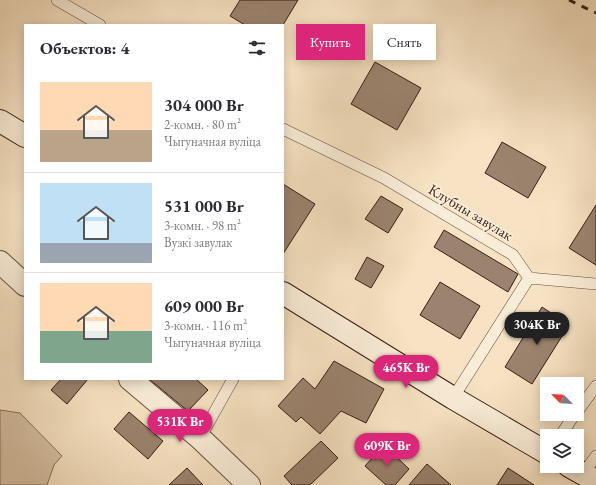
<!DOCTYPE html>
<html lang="ru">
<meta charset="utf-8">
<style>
body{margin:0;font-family:"EB Garamond",serif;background:#f7f7f7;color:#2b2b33;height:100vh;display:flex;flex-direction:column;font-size:15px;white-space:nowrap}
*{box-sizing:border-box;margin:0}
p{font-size:13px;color:#7c7c81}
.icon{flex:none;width:22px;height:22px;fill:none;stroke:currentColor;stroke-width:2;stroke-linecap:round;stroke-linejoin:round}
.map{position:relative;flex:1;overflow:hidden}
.sheet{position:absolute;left:24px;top:24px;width:260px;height:356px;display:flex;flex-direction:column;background:#fff;border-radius:0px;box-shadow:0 2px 10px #0003}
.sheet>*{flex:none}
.guide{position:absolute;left:296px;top:24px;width:240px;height:36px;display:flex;gap:8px}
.needle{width:26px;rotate:294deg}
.buttons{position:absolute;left:540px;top:377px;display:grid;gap:8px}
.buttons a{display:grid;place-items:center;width:44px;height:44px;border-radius:0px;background:#fff;box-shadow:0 2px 10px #0003;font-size:20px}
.price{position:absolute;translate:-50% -34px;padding:0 9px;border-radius:14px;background:#db2777;color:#fff;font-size:13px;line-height:26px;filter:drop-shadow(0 1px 2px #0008)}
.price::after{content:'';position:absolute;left:50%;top:24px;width:12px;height:9px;margin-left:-6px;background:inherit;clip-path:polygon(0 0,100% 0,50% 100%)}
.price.current{background:#222;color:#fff}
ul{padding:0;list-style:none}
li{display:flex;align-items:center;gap:12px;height:100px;padding:0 16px}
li+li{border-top:1px solid #e1e1e2}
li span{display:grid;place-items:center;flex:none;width:112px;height:80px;border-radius:0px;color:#555}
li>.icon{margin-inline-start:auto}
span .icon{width:48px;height:48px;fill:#fffc;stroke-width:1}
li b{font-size:17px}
h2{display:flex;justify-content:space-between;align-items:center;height:48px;padding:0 16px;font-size:17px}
.tag{padding:0 14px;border-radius:0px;background:#fff;box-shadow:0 2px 10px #0003;font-size:14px;line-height:36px}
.tag.current{background:#db2777;color:#fff}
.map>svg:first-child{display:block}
.green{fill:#d7c2a5;stroke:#88705c}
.building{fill:#9b846f;stroke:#381e14}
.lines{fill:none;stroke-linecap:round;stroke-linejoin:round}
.lane-casing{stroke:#684f40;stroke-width:12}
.street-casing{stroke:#684f40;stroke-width:24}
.secondary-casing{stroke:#381e14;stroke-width:24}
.lane{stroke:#faedd8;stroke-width:11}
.street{stroke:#faedd8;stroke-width:22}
.secondary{stroke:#faedd8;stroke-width:22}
.rail{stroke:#381e14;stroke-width:3;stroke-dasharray:7 7;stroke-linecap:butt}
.labels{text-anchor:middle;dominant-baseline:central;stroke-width:3.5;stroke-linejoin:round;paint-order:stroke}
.street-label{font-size:15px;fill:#381e14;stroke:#faedd8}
</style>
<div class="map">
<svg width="596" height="485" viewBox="0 0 596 485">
<rect width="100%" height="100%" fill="#f7e3c3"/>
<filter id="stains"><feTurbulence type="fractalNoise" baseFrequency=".005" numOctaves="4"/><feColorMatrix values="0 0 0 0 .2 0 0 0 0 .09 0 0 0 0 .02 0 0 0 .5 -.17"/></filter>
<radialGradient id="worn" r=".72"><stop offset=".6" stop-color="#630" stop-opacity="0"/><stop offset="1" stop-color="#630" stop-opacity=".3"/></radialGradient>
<!-- green -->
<path class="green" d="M 0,410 L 20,413 L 62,456 L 54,465 L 47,485 L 0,485 Z"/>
<!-- building -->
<path class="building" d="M 240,0 L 298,0 L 283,25 L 245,25 L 230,16 Z
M 375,62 L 421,88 L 397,130 L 351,104 Z
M 502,142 L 546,167 L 528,198 L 485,173 Z
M 283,184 L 315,204 L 283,254 Z
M 381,196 L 403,209 L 388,233 L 365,219 Z
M 596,205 L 596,265 L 569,248 Z
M 444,230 L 518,274 L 508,292 L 434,247 Z
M 367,257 L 384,266 L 371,288 L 355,279 Z
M 440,282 L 480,306 L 460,339 L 420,315 Z
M 542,307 L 569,325 L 532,384 L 505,367 Z
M 334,361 L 384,389 L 366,423 L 341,411 L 320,434 L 301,417 L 296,422 L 278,406 L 303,378 L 315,389 Z
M 61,379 L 88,379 L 67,404 L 51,390 Z
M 149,379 L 196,379 L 208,390 L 188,411 Z
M 129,412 L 163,441 L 148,459 L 114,429 Z
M 321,441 L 338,458 L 310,485 L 292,485 L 284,476 Z
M 384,445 L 409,469 L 395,485 L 386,485 L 365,466 Z
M 427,464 L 451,485 L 409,485 Z
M 187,468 L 203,485 L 169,485 Z
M 508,468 L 534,485 L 497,485 Z"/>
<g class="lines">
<defs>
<path id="lane" d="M 57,0 L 100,25
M 283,129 L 384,178 L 513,255 L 529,278 L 453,398
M 529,278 L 596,284
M 577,412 L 596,386
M 560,436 L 575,414
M 200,438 L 233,379
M 583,474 L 596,456"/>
<path id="street" d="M 0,262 L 25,285
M 130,379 L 200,438 L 249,485"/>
<path id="secondary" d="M 0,121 L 25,136
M 283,293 L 453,398 L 547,453
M 569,466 L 596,481"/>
</defs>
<!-- lane casing -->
<use href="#lane" class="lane-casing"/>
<!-- street casing -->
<use href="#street" class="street-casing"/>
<!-- secondary casing -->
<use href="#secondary" class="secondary-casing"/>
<!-- lane -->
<use href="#lane" class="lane"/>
<!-- street -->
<use href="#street" class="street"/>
<!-- secondary -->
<use href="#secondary" class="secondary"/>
<!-- rail -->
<path class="rail" d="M 569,0 L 596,13"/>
</g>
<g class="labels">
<!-- street labels -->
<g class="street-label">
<text transform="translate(471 212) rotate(31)">Клубны завулак</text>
</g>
</g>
<rect width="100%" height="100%" filter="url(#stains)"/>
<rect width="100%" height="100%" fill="url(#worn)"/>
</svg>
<div class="buttons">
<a><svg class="needle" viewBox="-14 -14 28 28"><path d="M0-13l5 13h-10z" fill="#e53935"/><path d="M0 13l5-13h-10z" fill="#7c7c81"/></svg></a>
<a><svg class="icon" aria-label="layers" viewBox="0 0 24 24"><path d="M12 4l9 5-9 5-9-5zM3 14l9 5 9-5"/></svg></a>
</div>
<b class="price current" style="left:537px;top:346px">304K Br</b>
<b class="price" style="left:406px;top:389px">465K Br</b>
<b class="price" style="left:180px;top:443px">531K Br</b>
<b class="price" style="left:387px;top:467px">609K Br</b>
<div class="guide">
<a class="tag current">Купить</a>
<a class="tag">Снять</a>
</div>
<section class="sheet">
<h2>Объектов: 4<svg class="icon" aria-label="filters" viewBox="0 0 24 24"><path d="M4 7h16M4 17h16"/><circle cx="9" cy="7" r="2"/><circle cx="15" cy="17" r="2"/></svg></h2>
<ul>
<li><span style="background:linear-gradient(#ffd9b3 60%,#b9a48a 0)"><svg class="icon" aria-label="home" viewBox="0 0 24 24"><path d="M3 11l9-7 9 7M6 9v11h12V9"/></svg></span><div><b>304 000 Br</b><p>2-комн. · 80 m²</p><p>Чыгуначная вуліца</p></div></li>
<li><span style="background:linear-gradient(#bfe0f5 75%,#9aa5b1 0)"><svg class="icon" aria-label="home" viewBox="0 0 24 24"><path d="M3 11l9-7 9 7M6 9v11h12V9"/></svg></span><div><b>531 000 Br</b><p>3-комн. · 98 m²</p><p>Вузкі завулак</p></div></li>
<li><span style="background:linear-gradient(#ffd9b3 60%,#7fa58c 0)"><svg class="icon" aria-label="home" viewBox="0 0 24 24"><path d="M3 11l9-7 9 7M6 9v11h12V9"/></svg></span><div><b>609 000 Br</b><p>3-комн. · 116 m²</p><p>Чыгуначная вуліца</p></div></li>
</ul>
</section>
</div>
